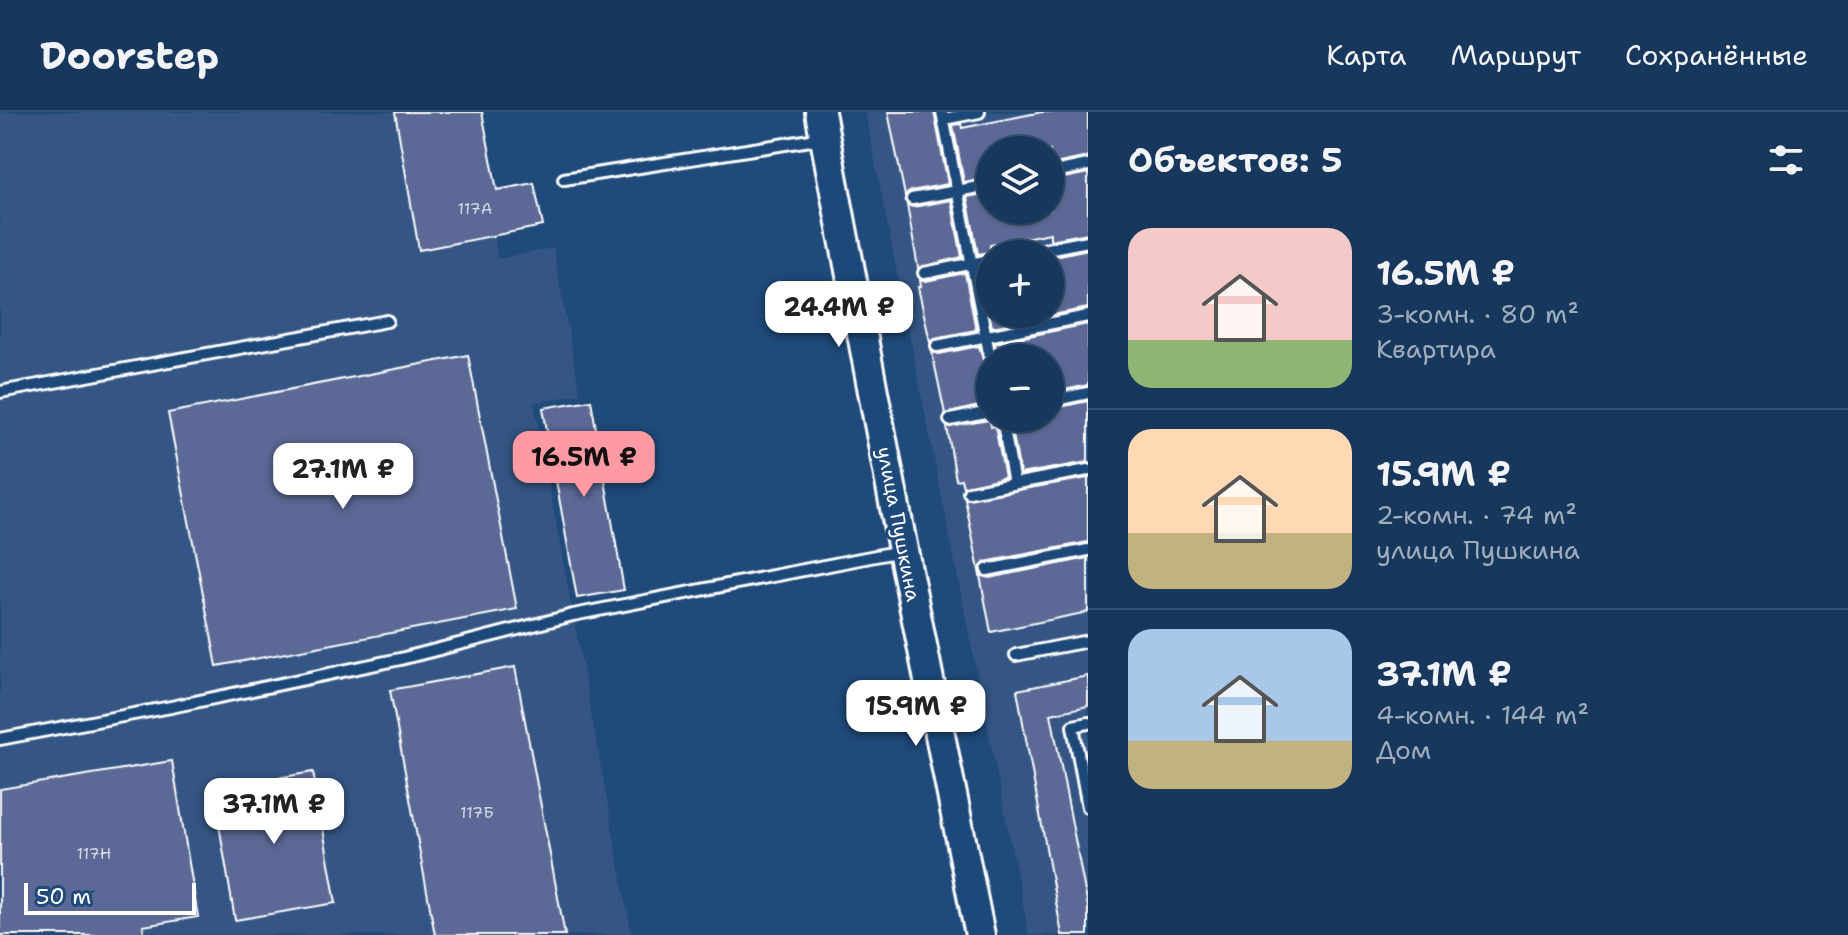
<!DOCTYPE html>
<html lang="ru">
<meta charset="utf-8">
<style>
body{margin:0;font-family:"Shantell Sans",sans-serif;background:#244365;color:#f1f3f6;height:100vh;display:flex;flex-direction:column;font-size:30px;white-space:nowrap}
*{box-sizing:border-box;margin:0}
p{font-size:26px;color:#9eacbb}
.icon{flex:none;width:44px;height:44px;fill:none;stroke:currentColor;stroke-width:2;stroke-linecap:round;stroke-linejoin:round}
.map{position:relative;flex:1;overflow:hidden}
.drawer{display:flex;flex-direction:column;background:#17385c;width:760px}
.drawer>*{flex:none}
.tools{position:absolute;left:976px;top:24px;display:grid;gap:16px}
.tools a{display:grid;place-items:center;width:88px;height:88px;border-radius:50%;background:#17385c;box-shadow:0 2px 6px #0004,0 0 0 2px #365272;font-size:40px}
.scale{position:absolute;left:24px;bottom:20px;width:172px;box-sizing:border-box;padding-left:8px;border:4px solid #fff;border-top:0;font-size:22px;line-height:28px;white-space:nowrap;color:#fff;-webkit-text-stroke:6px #1f4a7a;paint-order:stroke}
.price{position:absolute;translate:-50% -68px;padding:0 18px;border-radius:16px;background:#fff;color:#222;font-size:26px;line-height:52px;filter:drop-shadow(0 2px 4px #0008)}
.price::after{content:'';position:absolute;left:50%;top:48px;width:24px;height:18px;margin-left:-12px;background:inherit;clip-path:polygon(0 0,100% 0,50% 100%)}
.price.on{background:#ff9aa2;color:#111}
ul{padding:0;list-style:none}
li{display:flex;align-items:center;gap:24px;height:200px;padding:0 40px}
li+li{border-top:2px solid #365272}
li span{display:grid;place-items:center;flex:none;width:224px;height:160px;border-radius:24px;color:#555}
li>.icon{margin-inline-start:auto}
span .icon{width:96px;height:96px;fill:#fffc;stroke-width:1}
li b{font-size:34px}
h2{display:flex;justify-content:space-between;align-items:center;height:96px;padding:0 40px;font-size:34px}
header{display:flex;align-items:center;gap:48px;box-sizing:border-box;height:112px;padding:0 40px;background:#17385c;border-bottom:2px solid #365272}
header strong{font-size:38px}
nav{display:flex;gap:44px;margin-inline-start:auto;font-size:28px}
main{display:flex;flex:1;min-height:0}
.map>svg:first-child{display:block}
.built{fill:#355684;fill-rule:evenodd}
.building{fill:#5c6996;stroke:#fff;stroke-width:2}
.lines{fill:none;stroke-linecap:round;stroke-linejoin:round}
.lane-casing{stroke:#fff;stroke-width:16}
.secondary-casing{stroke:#fff;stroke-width:34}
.lane{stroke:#1f4a7a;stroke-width:10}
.secondary{stroke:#1f4a7a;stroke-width:28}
.labels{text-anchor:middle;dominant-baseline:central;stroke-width:6;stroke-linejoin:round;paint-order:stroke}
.number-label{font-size:16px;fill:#d6dae5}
.street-label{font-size:20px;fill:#fff;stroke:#1f4a7a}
</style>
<header>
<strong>Doorstep</strong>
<nav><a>Карта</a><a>Маршрут</a><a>Сохранённые</a></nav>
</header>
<main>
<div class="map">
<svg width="1088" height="823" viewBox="0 0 1088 823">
<rect width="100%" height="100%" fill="#1f4a7a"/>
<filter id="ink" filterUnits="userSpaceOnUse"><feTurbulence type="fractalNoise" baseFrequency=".0125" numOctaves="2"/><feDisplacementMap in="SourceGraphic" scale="16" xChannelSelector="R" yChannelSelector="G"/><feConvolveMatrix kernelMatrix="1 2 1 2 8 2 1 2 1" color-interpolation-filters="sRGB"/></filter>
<g filter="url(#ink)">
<!-- built -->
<path class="built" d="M 0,0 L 470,0 L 498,147 L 553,136 L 580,282 L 534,291 L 632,823 L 0,823 Z
M 865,0 L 1088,0 L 1088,823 L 1029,823 ZM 990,38 L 1050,38 L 1050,98 L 990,98 ZM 990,142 L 1050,142 L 1050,202 L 990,202 ZM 990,246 L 1050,246 L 1050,306 L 990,306 Z"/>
<!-- building -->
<path class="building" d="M 395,0 L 482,0 L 497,78 L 534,71 L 543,114 L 419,138 Z
M 888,0 L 934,0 L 948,72 L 911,79 L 905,84 Z
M 1042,0 L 1088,0 L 1088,45 L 1050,53 L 1050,38 L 990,38 L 990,65 L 964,70 L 953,13 L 961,12 L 962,16 Z
M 1088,61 L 1088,121 L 1050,128 L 1050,121 L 990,133 L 990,140 L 978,142 L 967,85 L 990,81 L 990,98 L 1050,98 L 1050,69 Z
M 951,88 L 962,145 L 918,156 L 907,93 L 913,95 Z
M 1088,137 L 1088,196 L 992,215 L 981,158 L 990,156 L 990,202 L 1050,202 L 1050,145 Z
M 965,161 L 976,218 L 935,226 L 930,230 L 918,175 L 921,175 L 920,168 L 926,169 Z
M 1088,212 L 1088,273 L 1050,281 L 1050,246 L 998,246 L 995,231 Z
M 979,234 L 984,251 L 990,254 L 990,264 L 982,265 L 987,292 L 945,302 L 932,240 L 939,242 Z
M 468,243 L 517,497 L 217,554 L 168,301 Z
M 591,288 L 624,478 L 577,486 L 543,296 Z
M 1088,289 L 1088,350 L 1020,362 L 1011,311 L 1050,306 L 1050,297 Z
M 990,308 L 991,315 L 995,314 L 1005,365 L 963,375 L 961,367 L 956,368 L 947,315 Z
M 1088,366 L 1088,430 L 985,450 L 979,459 L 982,464 L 989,466 L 1088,446 L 1088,500 L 991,520 L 965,387 Z
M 515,555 L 565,823 L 435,823 L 390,578 Z
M 1088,564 L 1088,594 L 1051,602 L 1088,795 L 1088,823 L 1062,823 L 1017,578 Z
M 172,649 L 198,805 L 143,814 L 144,823 L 0,823 L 0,677 Z
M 313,660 L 336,791 L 235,808 L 213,677 Z"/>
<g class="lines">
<defs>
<path id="lane" d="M 942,0 L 990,246
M 944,7 L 979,0
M 1050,61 L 1088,53
M 564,67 L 823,26
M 912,87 L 990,73
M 1021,142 L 1088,129
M 924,161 L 990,148
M 937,234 L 1088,204
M 0,280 L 387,209
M 1050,289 L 1088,281
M 1002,306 L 1014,372
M 950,308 L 990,300
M 969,380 L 1088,358
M 987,458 L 1088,438
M 1016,543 L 1088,529
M 1088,611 L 1073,614 L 1088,695
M 0,627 L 171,595 L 400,547 L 573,503 L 901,439"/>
<path id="secondary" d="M 820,0 L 903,438 L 980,823"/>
</defs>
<!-- lane casing -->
<use href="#lane" class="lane-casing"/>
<!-- secondary casing -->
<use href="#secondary" class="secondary-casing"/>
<!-- lane -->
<use href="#lane" class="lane"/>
<!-- secondary -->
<use href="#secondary" class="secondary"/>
</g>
</g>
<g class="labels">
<!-- number labels -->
<g class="number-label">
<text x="475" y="96">117А</text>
<text x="477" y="700">117Б</text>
<text x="94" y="741">117Н</text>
</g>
<!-- street labels -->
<g class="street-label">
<text transform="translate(899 412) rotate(79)">улица Пушкина</text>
</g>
</g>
</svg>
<div class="tools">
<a><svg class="icon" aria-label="layers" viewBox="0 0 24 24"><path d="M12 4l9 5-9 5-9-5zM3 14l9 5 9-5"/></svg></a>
<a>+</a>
<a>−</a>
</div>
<div class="scale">50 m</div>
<b class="price" style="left:839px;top:237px">24.4M ₽</b>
<b class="price on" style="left:584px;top:387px">16.5M ₽</b>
<b class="price" style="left:343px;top:399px">27.1M ₽</b>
<b class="price" style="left:916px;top:636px">15.9M ₽</b>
<b class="price" style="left:274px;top:734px">37.1M ₽</b>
</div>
<section class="drawer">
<h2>Объектов: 5<svg class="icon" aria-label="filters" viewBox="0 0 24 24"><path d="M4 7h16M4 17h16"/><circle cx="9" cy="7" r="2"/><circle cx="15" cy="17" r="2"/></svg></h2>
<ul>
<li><span style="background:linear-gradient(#f6c9c9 70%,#8fb573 0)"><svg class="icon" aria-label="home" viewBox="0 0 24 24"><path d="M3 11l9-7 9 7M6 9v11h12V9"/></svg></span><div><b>16.5M ₽</b><p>3-комн. · 80 m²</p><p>Квартира</p></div></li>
<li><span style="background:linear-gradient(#ffd9b3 65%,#c2b280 0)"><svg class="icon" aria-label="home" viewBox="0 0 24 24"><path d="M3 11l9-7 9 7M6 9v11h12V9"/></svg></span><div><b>15.9M ₽</b><p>2-комн. · 74 m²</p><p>улица Пушкина</p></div></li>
<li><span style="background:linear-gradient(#a9c7e8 70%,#c2b280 0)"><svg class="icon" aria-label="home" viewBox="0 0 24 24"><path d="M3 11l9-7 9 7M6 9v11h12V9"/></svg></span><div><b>37.1M ₽</b><p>4-комн. · 144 m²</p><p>Дом</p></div></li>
</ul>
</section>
</main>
